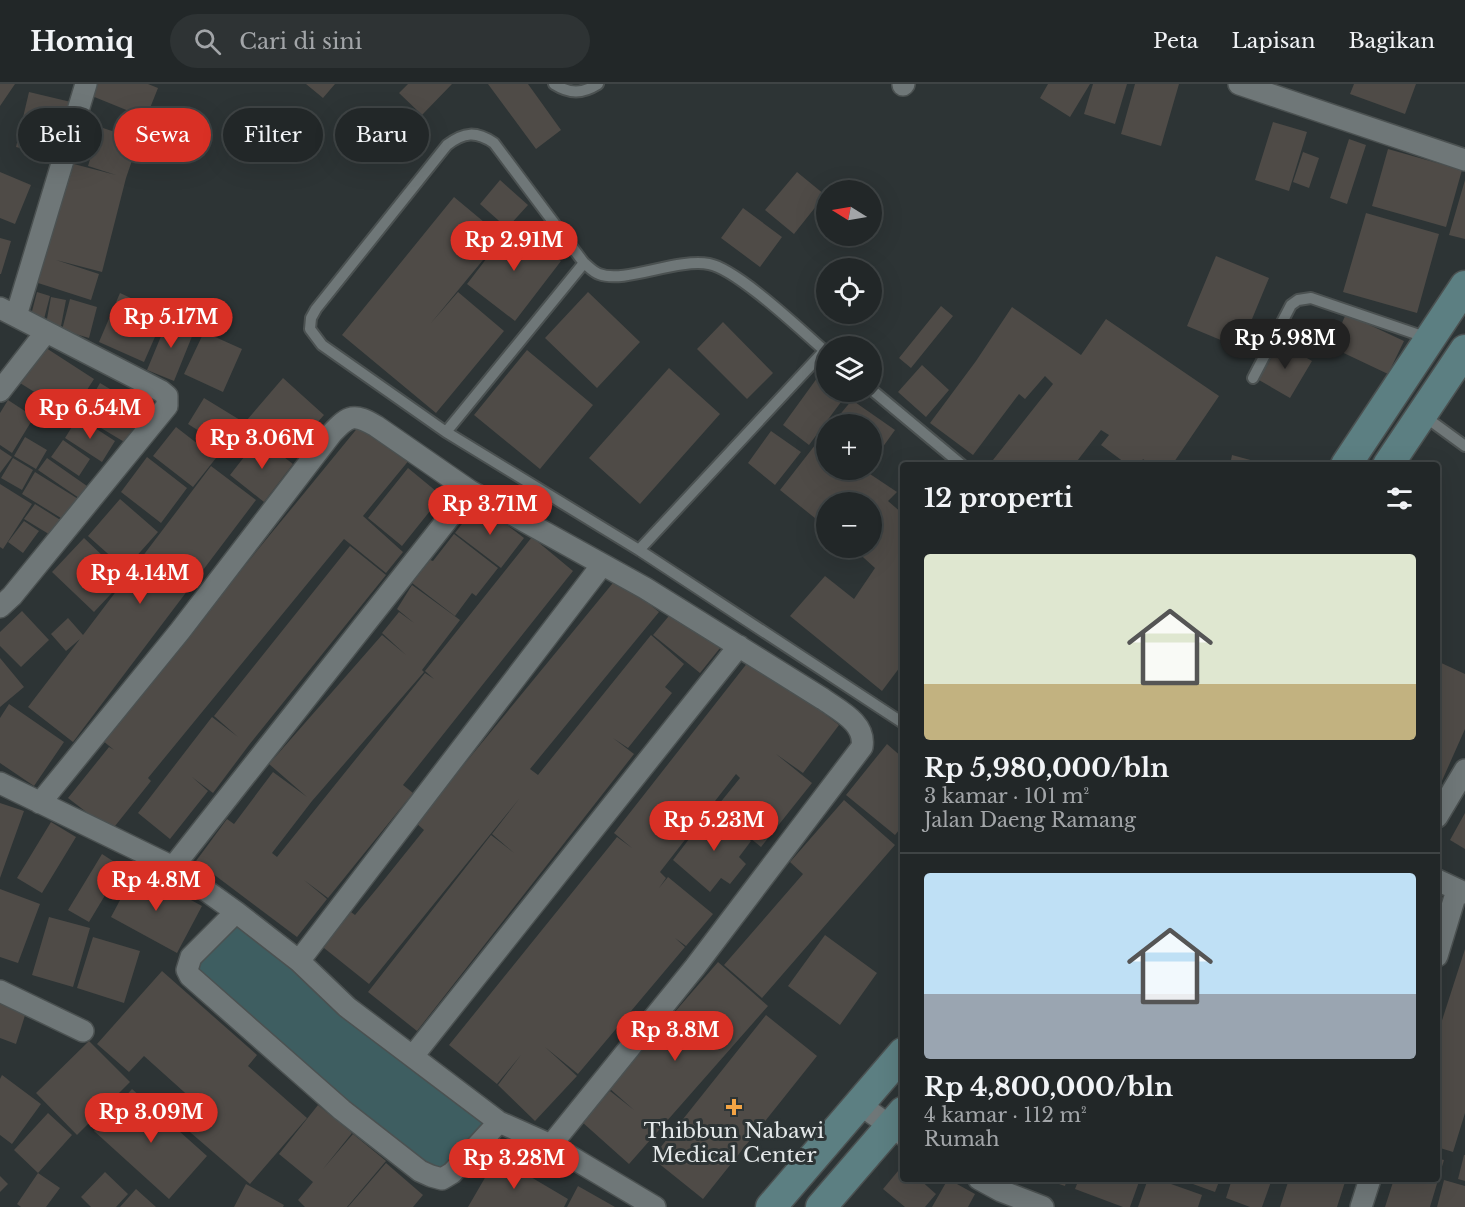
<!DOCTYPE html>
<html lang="id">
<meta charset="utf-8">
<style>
body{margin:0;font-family:"Libre Baskerville",serif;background:#2e3334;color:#f1f3f6;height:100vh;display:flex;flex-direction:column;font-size:22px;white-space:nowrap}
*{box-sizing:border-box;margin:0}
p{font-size:20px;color:#a2a5a8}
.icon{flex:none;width:33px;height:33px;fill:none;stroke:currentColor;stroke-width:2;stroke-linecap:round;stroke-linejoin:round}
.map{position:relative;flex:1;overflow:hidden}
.sheet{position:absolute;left:900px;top:378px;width:540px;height:720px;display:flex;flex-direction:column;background:#222728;border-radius:6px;box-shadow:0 6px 24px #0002,0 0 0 2px #3f4445}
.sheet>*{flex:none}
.banner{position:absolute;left:18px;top:24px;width:570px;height:54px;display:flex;gap:12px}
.needle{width:39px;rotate:281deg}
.fabs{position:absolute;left:816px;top:96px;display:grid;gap:12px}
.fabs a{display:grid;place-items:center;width:66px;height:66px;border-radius:50%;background:#222728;box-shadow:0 6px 24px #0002,0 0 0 2px #3f4445;font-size:30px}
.price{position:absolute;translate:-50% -51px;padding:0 14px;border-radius:21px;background:#d93025;color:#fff;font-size:20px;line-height:39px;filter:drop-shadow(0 2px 3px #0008)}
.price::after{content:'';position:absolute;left:50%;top:36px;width:18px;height:14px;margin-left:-9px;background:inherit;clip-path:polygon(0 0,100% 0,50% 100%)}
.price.current{background:#222;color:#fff}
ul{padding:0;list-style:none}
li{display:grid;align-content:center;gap:12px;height:318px;padding:0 24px}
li+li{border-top:2px solid #3f4445}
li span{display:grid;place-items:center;height:186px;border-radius:6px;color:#555}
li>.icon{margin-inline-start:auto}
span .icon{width:108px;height:108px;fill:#fffc;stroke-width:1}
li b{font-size:26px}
h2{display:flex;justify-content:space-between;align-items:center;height:72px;padding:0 24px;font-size:26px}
.pill{padding:0 21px;border-radius:27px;background:#222728;box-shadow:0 6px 24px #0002,0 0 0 2px #3f4445;font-size:21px;line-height:54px}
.pill.current{background:#d93025;color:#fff}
header{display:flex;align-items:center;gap:36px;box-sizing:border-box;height:84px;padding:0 30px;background:#222728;border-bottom:2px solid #3f4445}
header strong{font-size:28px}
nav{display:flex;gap:33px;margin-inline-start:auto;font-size:21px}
.search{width:420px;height:54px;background:#2e3334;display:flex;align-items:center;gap:15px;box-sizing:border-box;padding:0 21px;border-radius:33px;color:#a2a5a8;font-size:22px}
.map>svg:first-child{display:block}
.green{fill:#3e5e61}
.building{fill:#4f4b47}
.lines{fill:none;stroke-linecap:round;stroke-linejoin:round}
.service-casing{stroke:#4b5151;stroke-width:14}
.minor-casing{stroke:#4b5151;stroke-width:24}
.secondary-casing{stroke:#4b5151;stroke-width:33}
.service{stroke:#6f7778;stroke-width:10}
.minor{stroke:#6f7778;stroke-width:21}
.secondary{stroke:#5c7f82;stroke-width:30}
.poi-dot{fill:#f4a444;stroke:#2d3435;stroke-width:2}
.labels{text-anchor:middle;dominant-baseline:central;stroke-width:6;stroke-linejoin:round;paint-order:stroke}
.poi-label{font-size:21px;fill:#e3e7e8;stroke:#2d3435}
</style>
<header>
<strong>Homiq</strong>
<div class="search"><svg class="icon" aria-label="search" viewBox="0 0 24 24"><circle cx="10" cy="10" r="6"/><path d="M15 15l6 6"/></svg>Cari di sini</div>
<nav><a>Peta</a><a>Lapisan</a><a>Bagikan</a></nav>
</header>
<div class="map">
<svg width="1465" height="1123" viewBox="0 0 1465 1123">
<rect width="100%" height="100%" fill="#2d3435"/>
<!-- green -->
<path class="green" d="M 236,835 L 484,1040 L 449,1083 L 434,1085 L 331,1009 L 195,883 Z"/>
<!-- building -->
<path class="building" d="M 0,0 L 15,0 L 0,22 Z
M 97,0 L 148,0 L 158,4 L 146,34 L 92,12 Z
M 306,0 L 335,0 L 323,14 Z
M 408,0 L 452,0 L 422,31 L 399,9 Z
M 488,0 L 528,0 L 561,46 L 536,65 Z
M 1048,0 L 1090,0 L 1070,33 L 1040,14 Z
M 1093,0 L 1127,0 L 1115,40 L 1084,30 Z
M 1135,0 L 1179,0 L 1161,62 L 1121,50 Z
M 1354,0 L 1416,0 L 1405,30 L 1350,10 Z
M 29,8 L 71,18 L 58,73 L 16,63 Z
M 1273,38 L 1307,48 L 1289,107 L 1255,96 Z
M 100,43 L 139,56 L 126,94 L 102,188 L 56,176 L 99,190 L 91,216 L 38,199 L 70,79 L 116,91 L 88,82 Z
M 1349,55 L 1366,61 L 1347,120 L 1330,114 Z
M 1388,65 L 1462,86 L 1446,143 L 1372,122 Z
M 1303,68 L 1319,74 L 1309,104 L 1293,98 Z
M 0,88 L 31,101 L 15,140 L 0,134 Z
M 797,88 L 825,111 L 794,150 L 765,126 Z
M 500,96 L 528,121 L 507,144 L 480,120 Z
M 1465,96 L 1465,155 L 1449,151 Z
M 454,113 L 502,153 L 431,239 L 458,208 L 504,247 L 436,329 L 342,251 Z
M 743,124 L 782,153 L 760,183 L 721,154 Z
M 1366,129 L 1439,150 L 1417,229 L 1343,208 Z
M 513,140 L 561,177 L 515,237 L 467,200 Z
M 0,154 L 11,157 L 1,190 L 0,190 Z
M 1216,172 L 1269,194 L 1240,264 L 1187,242 Z
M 37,208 L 50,212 L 44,235 L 31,231 Z
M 588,208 L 640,258 L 597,304 L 545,254 Z
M 120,209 L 165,230 L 144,278 L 99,258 Z
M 51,213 L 66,216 L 61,242 L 46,240 Z
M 70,215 L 97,223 L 89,254 L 62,246 Z
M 941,222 L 953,232 L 911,284 L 899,274 Z
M 1012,223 L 1081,271 L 1106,235 L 1219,312 L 1172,381 L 1150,381 L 1143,375 L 1140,381 L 1128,381 L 1101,361 L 1109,351 L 1101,346 L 1074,381 L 989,381 L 1053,300 L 1045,292 L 1025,315 L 1019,310 L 973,371 L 930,339 L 976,277 Z
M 1346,230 L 1404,257 L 1388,290 L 1331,263 Z
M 169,233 L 195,245 L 174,297 L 147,286 Z
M 723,238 L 773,289 L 747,315 L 697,265 Z
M 204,248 L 242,265 L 223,308 L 184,290 Z
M 1280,258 L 1312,277 L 1290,314 L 1259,296 Z
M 43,262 L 94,295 L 71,331 L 20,299 Z
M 527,266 L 593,321 L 540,385 L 474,331 Z
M 922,281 L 949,306 L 926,333 L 898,308 Z
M 669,284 L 720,330 L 640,420 L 589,374 Z
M 820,290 L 826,295 L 826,308 L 843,308 L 847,310 L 809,361 L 783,341 Z
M 283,294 L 324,331 L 288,372 L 247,336 Z
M 100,299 L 145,326 L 126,359 L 81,332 Z
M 204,314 L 258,347 L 242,374 L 188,340 Z
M 8,316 L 34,333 L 12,369 L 0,361 L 0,329 Z
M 852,316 L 895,346 L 872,378 L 872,340 L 832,340 Z
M 78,333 L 115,357 L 102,378 L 65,354 Z
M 364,336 L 410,375 L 363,432 L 403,468 L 386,489 L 344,455 L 148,694 L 151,697 L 111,747 L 68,714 L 109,663 L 114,666 L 102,656 Z
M 176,343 L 216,374 L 193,403 L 153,372 Z
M 771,347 L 801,368 L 775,401 L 748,379 Z
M 826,347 L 826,386 L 864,386 L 897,408 L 888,417 L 903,430 L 903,579 L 882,607 L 790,532 L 825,492 L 854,515 L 875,484 L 853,464 L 872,464 L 872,418 L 826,418 L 826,443 L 780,406 Z
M 25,353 L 47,366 L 36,385 L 14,372 Z
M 259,354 L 293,380 L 264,418 L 230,391 Z
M 63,356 L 90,375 L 79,392 L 51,373 Z
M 0,365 L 12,373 L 0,389 Z
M 1232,371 L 1265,380 L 1265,381 L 1230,381 Z
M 147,373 L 187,404 L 161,439 L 121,408 Z
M 13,374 L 33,386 L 22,406 L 1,394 Z
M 47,374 L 87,402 L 79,414 L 38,386 Z
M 211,382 L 256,416 L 73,658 L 28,623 L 80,555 L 66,567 L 51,550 L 68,534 L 83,551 Z
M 408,384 L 442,412 L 402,462 L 368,434 Z
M 35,388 L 83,418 L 69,439 L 22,410 Z
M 0,400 L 32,420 L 3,465 L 0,463 Z
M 120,415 L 158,448 L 125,485 L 88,452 Z
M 478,419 L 524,454 L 501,484 L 455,449 Z
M 35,420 L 62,437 L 52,452 L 24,435 Z
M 24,437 L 39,447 L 23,469 L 8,458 Z
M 454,450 L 498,484 L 476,512 L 472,509 L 455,532 L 412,499 L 430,476 L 433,477 Z
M 532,453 L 573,487 L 403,701 L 413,709 L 328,814 L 304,796 L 327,815 L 297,853 L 196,777 L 227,735 L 234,740 L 273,688 L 307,713 L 269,680 L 382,551 L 406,571 L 382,549 L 399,528 L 414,539 L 397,525 L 412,501 L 460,536 L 422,586 L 424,588 L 312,717 L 272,769 L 277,773 L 425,589 L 434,595 L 425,587 Z
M 84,454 L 126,494 L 94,528 L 52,488 Z
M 350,462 L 386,491 L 249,661 L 213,709 L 192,693 L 208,707 L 170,755 L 138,729 L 212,633 L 238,653 L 214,632 Z
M 617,494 L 659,528 L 530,685 L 538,691 L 651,551 L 684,580 L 665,603 L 672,609 L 628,664 L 613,654 L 634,670 L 417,947 L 368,908 L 491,751 L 514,769 L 492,750 L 519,715 L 369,900 L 319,860 L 347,825 L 355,831 L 379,802 L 424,746 L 416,739 Z
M 22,527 L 49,556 L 21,583 L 0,562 L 0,548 Z
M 673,527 L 720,564 L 700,589 L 653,551 Z
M 752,573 L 839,641 L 803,689 L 776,670 L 812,699 L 761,763 L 715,725 L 740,694 L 736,690 L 660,788 L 666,794 L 659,804 L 668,793 L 713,830 L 686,862 L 675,854 L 685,863 L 578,990 L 545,963 L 577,992 L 535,1037 L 498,1001 L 521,971 L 497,1000 L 449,961 L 617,753 L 632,764 L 614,749 Z
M 0,574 L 24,603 L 0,623 Z
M 1437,577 L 1465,590 L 1465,645 L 1437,708 Z
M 9,620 L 64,658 L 34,702 L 0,679 L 0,634 Z
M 887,660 L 903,674 L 903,741 L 895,751 L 846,711 Z
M 844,716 L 895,761 L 762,914 L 724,881 L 803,790 L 790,778 Z
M 0,719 L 24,727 L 0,794 Z
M 712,725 L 751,757 L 739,773 L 746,780 L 730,800 L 721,794 L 710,808 L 673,776 Z
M 1465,729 L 1465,765 L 1450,756 Z
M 51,738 L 76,753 L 42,809 L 17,794 Z
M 102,770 L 122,783 L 89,838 L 68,826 Z
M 136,786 L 202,822 L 177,869 L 111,833 Z
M 0,805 L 40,820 L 18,879 L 0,873 Z
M 49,833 L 90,844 L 73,903 L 32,891 Z
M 825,851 L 877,889 L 840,941 L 788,902 Z
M 93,853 L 140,867 L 124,919 L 77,904 Z
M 1465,865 L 1465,1029 L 1453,1068 L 1437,1063 L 1437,952 Z
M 718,878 L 768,922 L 629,1080 L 582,1038 L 610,1007 L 634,1026 L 609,1004 Z
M 162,887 L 257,971 L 248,982 L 307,1034 L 250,1100 L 176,1036 L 193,1016 L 144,972 L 129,988 L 97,960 Z
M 0,916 L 27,925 L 16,960 L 0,954 Z
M 766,931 L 817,972 L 703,1115 L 652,1074 Z
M 89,957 L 130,998 L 77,1051 L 36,1009 Z
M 2,991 L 41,1020 L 12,1060 L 0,1051 L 0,995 Z
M 132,1005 L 207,1072 L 169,1115 L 94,1047 Z
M 318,1021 L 352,1049 L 323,1085 L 353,1050 L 386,1077 L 347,1123 L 305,1123 L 298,1116 L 313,1098 L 279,1070 Z
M 48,1029 L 72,1051 L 38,1089 L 14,1066 Z
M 1464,1071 L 1465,1071 L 1465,1097 L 1458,1095 Z
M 497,1073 L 568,1115 L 564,1123 L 468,1123 Z
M 1437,1074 L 1444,1076 L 1430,1123 L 1385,1123 L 1394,1095 L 1437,1095 Z
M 386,1079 L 423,1111 L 413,1123 L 348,1123 Z
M 903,1081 L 903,1095 L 919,1095 L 936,1110 L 925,1123 L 905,1123 L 883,1105 Z
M 105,1088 L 128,1110 L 116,1123 L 91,1123 L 81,1113 Z
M 38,1089 L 60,1104 L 46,1123 L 21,1123 L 17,1120 Z
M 0,1092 L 8,1100 L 0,1108 Z
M 948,1095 L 975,1110 L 968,1123 L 932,1123 Z
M 1044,1095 L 1067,1095 L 1065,1102 Z
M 1079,1095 L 1140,1095 L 1130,1123 L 1123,1123 L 1075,1105 Z
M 1148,1095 L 1157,1095 L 1202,1111 L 1198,1123 L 1138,1123 Z
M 1179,1095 L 1220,1095 L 1215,1108 Z
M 1232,1095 L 1272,1095 L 1262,1123 L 1250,1123 L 1226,1114 Z
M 1289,1095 L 1346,1095 L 1337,1123 L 1280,1123 Z
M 1444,1096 L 1465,1102 L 1465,1123 L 1437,1123 Z
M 246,1100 L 284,1121 L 283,1123 L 234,1123 Z
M 578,1102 L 615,1123 L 567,1123 Z
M 136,1105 L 156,1123 L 120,1123 Z"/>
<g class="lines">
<defs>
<path id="service" d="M 554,0 C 570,10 582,10 598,0
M 826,268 C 802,247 737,185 709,180 C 676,174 625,200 599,190 C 593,188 589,183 584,179 L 494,59 C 476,47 464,48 447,61 L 316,225 L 311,234 L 310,245 L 322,261 L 446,348 L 639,466 L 903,639
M 1253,294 L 1291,221 L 1298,216 L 1311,214 L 1428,254
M 872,306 L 962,381
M 1424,332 L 1465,362
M 446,348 L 584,179
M 639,466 L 825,266"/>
<path id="minor" d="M 1239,0 L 1465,76
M 903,1 L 904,0
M 0,224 L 161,307 L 167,312 L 167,322 L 12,512 L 0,523
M 16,232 L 86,0
M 0,307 L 46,248
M 0,699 L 173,783 L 236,828 L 299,877 L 347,923 L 499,1038 L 551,1061 L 655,1123
M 40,719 L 180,547 L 332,349 C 349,331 354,329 376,342 L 470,407 L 645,504 L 823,615 C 840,627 866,639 862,663 L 695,883 L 551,1061
M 1437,733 L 1465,686
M 173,783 L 470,407
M 1437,796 L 1465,809
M 236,828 L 191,873 L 187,886 L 190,892 L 342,1026 L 420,1087 L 431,1092 L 442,1095 L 452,1089 L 499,1038
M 1437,872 L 1457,806
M 299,877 L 602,481
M 0,907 L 83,947
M 413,972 L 739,562
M 859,1020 L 903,1051
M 979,1095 L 1001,1107 L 1043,1123
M 1361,1123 L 1370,1095"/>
<path id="secondary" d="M 1346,381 L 1465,202
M 1388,381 L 1465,266
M 771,1123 L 903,969
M 821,1123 L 903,1028"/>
</defs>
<!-- service casing -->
<use href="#service" class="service-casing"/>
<!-- minor casing -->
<use href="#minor" class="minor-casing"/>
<!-- secondary casing -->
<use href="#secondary" class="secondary-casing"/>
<!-- service -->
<use href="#service" class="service"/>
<!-- minor -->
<use href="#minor" class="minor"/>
<!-- secondary -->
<use href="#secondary" class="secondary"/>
</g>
<!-- markers -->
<path class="poi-dot" d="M731 1014h6v6h6v6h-6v6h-6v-6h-6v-6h6z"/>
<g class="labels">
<!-- poi labels -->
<g class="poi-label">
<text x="734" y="1047">Thibbun Nabawi<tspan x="734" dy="24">Medical Center</tspan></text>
</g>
</g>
</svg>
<div class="fabs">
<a><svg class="needle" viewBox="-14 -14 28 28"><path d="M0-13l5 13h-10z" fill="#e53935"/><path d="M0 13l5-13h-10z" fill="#a2a5a8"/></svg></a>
<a><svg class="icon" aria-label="locate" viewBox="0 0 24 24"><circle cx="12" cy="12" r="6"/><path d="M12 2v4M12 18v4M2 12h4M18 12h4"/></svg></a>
<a><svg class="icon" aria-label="layers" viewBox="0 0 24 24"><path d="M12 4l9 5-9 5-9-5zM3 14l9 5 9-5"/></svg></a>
<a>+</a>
<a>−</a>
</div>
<b class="price" style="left:514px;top:188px">Rp 2.91M</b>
<b class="price" style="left:171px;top:265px">Rp 5.17M</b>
<b class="price current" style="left:1285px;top:286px">Rp 5.98M</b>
<b class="price" style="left:90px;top:356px">Rp 6.54M</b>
<b class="price" style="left:262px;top:386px">Rp 3.06M</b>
<b class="price" style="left:490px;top:452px">Rp 3.71M</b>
<b class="price" style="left:140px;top:521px">Rp 4.14M</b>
<b class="price" style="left:714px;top:768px">Rp 5.23M</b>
<b class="price" style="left:156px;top:828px">Rp 4.8M</b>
<b class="price" style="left:675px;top:978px">Rp 3.8M</b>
<b class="price" style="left:151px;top:1060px">Rp 3.09M</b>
<b class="price" style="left:514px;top:1106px">Rp 3.28M</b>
<div class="banner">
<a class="pill">Beli</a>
<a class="pill current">Sewa</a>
<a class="pill">Filter</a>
<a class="pill">Baru</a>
</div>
<section class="sheet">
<h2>12 properti<svg class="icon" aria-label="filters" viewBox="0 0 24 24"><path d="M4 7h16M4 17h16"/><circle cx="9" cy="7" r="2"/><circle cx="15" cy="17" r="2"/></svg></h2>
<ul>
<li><span style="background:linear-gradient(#dfe7d0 70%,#c2b280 0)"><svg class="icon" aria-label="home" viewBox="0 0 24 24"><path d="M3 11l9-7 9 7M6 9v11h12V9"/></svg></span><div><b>Rp 5,980,000/bln</b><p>3 kamar · 101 m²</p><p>Jalan Daeng Ramang</p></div></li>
<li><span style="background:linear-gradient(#bfe0f5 65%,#9aa5b1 0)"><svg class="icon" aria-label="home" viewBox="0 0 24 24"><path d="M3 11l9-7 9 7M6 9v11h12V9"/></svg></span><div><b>Rp 4,800,000/bln</b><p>4 kamar · 112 m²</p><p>Rumah</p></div></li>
</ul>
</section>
</div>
